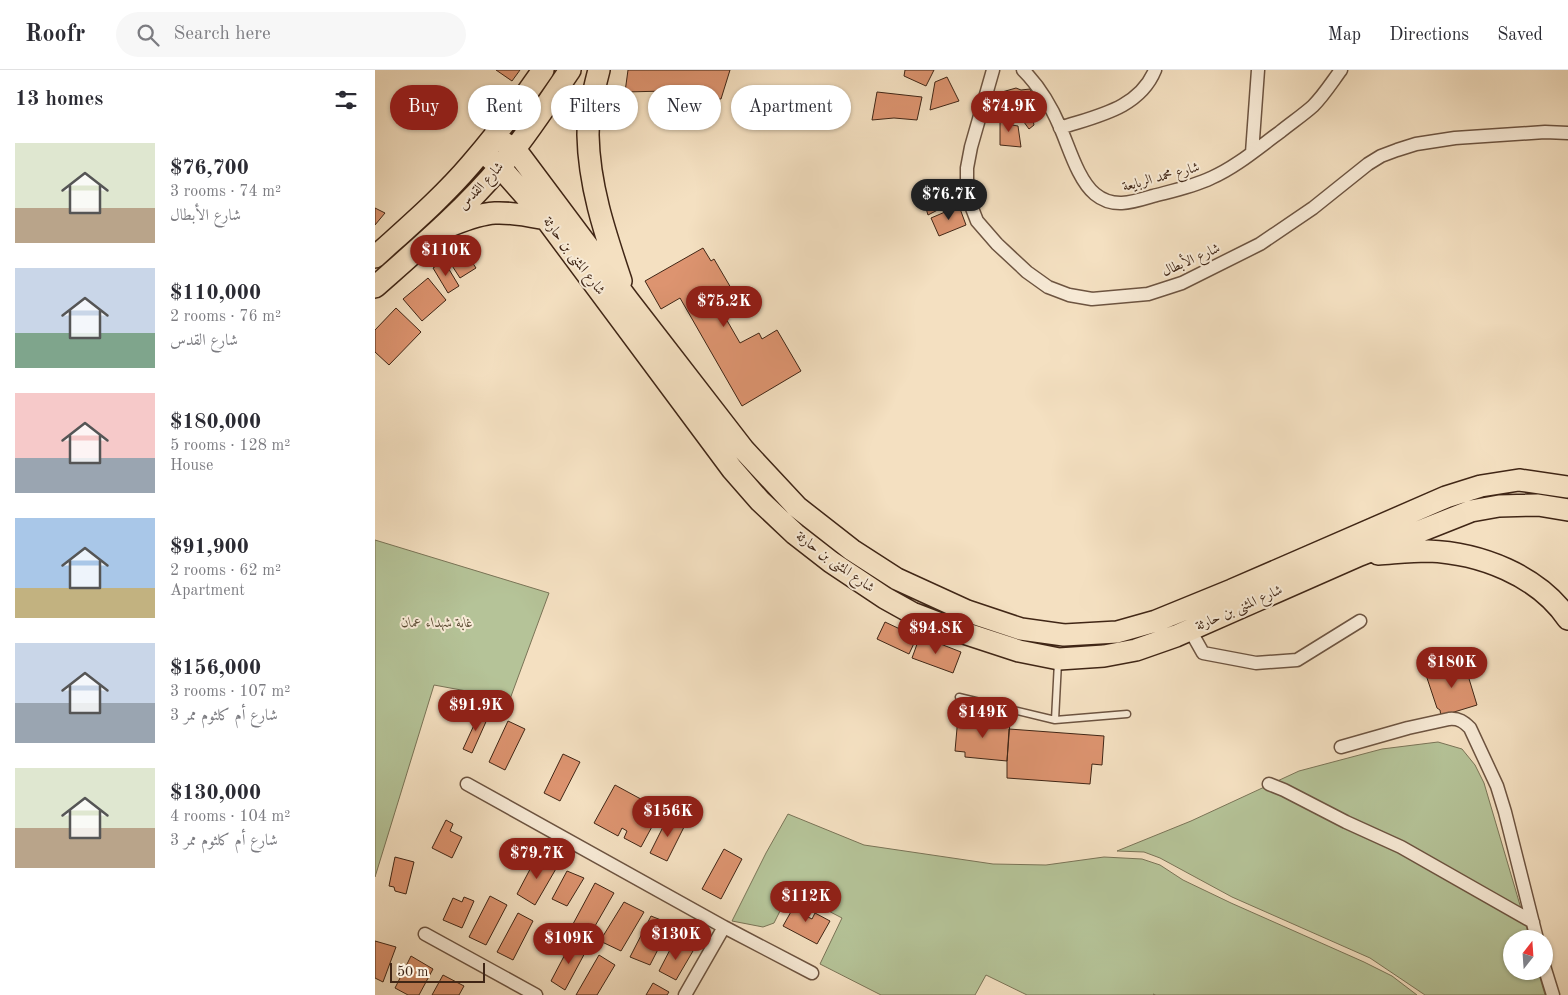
<!DOCTYPE html>
<meta charset="utf-8">
<style>
body{margin:0;font-family:"Old Standard TT",Amiri,serif;background:#f7f7f7;color:#2b2b33;height:100vh;display:flex;flex-direction:column;font-size:19px;white-space:nowrap}
*{box-sizing:border-box;margin:0}
p{font-size:16px;color:#7c7c81}
.icon{flex:none;width:28px;height:28px;fill:none;stroke:currentColor;stroke-width:2;stroke-linecap:round;stroke-linejoin:round}
.map{position:relative;flex:1;overflow:hidden}
.side{display:flex;flex-direction:column;background:#fff;width:375px}
.side>*{flex:none}
.banner{position:absolute;left:15px;top:15px;width:475px;height:45px;display:flex;gap:10px}
.needle{width:32px;rotate:17deg}
.controls{position:absolute;left:1128px;top:860px;display:grid;gap:10px}
.controls a{display:grid;place-items:center;width:50px;height:50px;border-radius:50%;background:#fff;box-shadow:0 1px 4px #0004;font-size:25px}
.scale{position:absolute;left:15px;bottom:12px;width:95px;box-sizing:border-box;padding-left:5px;border:2px solid #402616;border-top:0;font-size:14px;line-height:18px;white-space:nowrap;color:#402616;-webkit-text-stroke:4px #f8ebd7;paint-order:stroke}
.price{position:absolute;translate:-50% -42px;padding:0 11px;border-radius:18px;background:#8f2418;color:#fff;font-size:16px;line-height:32px;filter:drop-shadow(0 1px 2px #0008)}
.price::after{content:'';position:absolute;left:50%;top:30px;width:15px;height:11px;margin-left:-8px;background:inherit;clip-path:polygon(0 0,100% 0,50% 100%)}
.price.current{background:#222;color:#fff}
ul{padding:0;list-style:none}
li{display:flex;align-items:center;gap:15px;height:125px;padding:0 15px}
li span{display:grid;place-items:center;flex:none;width:140px;height:100px;border-radius:0px;color:#555}
li>.icon{margin-inline-start:auto}
span .icon{width:60px;height:60px;fill:#fffc;stroke-width:1}
li b{font-size:21px}
h2{display:flex;justify-content:space-between;align-items:center;height:60px;padding:0 15px;font-size:21px}
.chip{padding:0 18px;border-radius:22px;background:#fff;box-shadow:0 1px 4px #0004;font-size:18px;line-height:45px}
.chip.current{background:#8f2418;color:#fff}
header{display:flex;align-items:center;gap:30px;box-sizing:border-box;height:70px;padding:0 25px;background:#fff;border-bottom:1px solid #e1e1e2}
header strong{font-size:24px}
nav{display:flex;gap:28px;margin-inline-start:auto;font-size:18px}
.search{width:350px;height:45px;background:#f7f7f7;display:flex;align-items:center;gap:12px;box-sizing:border-box;padding:0 18px;border-radius:28px;color:#7c7c81;font-size:19px}
main{display:flex;flex:1;min-height:0}
.map>svg:first-child{display:block}
.green{fill:#b5c398;stroke:#7a7457}
.building{fill:#dd9470;stroke:#402616}
.lines{fill:none;stroke-linecap:round;stroke-linejoin:round}
.service-casing{stroke:#6d5441;stroke-width:9}
.minor-casing{stroke:#6d5441;stroke-width:15}
.trunk-casing{stroke:#402616;stroke-width:24}
.service{stroke:#f8ebd7;stroke-width:6}
.minor{stroke:#f8ebd7;stroke-width:12}
.trunk{stroke:#f4e0c1;stroke-width:21}
.labels{text-anchor:middle;dominant-baseline:central;stroke-width:4;stroke-linejoin:round;paint-order:stroke}
.street-label{font-size:14px;fill:#402616;stroke:#f8ebd7}
.park-label{font-size:14px;font-style:italic;fill:#5d4d36;stroke:#f8ebd7}
</style>
<header>
<strong>Roofr</strong>
<div class="search"><svg class="icon" aria-label="search" viewBox="0 0 24 24"><circle cx="10" cy="10" r="6"/><path d="M15 15l6 6"/></svg>Search here</div>
<nav><a>Map</a><a>Directions</a><a>Saved</a></nav>
</header>
<main>
<section class="side">
<h2>13 homes<svg class="icon" aria-label="filters" viewBox="0 0 24 24"><path d="M4 7h16M4 17h16"/><circle cx="9" cy="7" r="2"/><circle cx="15" cy="17" r="2"/></svg></h2>
<ul>
<li><span style="background:linear-gradient(#dfe7d0 65%,#b9a48a 0)"><svg class="icon" aria-label="home" viewBox="0 0 24 24"><path d="M3 11l9-7 9 7M6 9v11h12V9"/></svg></span><div><b>$76,700</b><p>3 rooms · 74 m²</p><p>شارع الأبطال</p></div></li>
<li><span style="background:linear-gradient(#c9d6e8 65%,#7fa58c 0)"><svg class="icon" aria-label="home" viewBox="0 0 24 24"><path d="M3 11l9-7 9 7M6 9v11h12V9"/></svg></span><div><b>$110,000</b><p>2 rooms · 76 m²</p><p>شارع القدس</p></div></li>
<li><span style="background:linear-gradient(#f6c9c9 65%,#9aa5b1 0)"><svg class="icon" aria-label="home" viewBox="0 0 24 24"><path d="M3 11l9-7 9 7M6 9v11h12V9"/></svg></span><div><b>$180,000</b><p>5 rooms · 128 m²</p><p>House</p></div></li>
<li><span style="background:linear-gradient(#a9c7e8 70%,#c2b280 0)"><svg class="icon" aria-label="home" viewBox="0 0 24 24"><path d="M3 11l9-7 9 7M6 9v11h12V9"/></svg></span><div><b>$91,900</b><p>2 rooms · 62 m²</p><p>Apartment</p></div></li>
<li><span style="background:linear-gradient(#c9d6e8 60%,#9aa5b1 0)"><svg class="icon" aria-label="home" viewBox="0 0 24 24"><path d="M3 11l9-7 9 7M6 9v11h12V9"/></svg></span><div><b>$156,000</b><p>3 rooms · 107 m²</p><p>شارع أم كلثوم ممر 3</p></div></li>
<li><span style="background:linear-gradient(#dfe7d0 60%,#b9a48a 0)"><svg class="icon" aria-label="home" viewBox="0 0 24 24"><path d="M3 11l9-7 9 7M6 9v11h12V9"/></svg></span><div><b>$130,000</b><p>4 rooms · 104 m²</p><p>شارع أم كلثوم ممر 3</p></div></li>
</ul>
</section>
<div class="map">
<svg width="1193" height="925" viewBox="0 0 1193 925">
<rect width="100%" height="100%" fill="#f4e0c1"/>
<filter id="stains"><feTurbulence type="fractalNoise" baseFrequency=".004" numOctaves="4"/><feColorMatrix values="0 0 0 0 .2 0 0 0 0 .09 0 0 0 0 .02 0 0 0 .5 -.17"/></filter>
<radialGradient id="worn" r=".72"><stop offset=".6" stop-color="#630" stop-opacity="0"/><stop offset="1" stop-color="#630" stop-opacity=".3"/></radialGradient>
<!-- green -->
<path class="green" d="M 0,470 L 174,523 L 135,629 L 59,615 L 0,807 Z
M 1063,672 L 1087,679 L 1100,695 L 1109,713 L 1155,869 L 1136,869 L 1136,901 L 1163,901 L 1170,925 L 1050,925 L 995,888 L 857,827 L 785,788 L 769,782 L 742,781 L 816,751 L 924,701 L 1007,679 Z
M 413,744 L 489,775 L 618,794 L 671,795 L 729,787 L 767,789 L 785,795 L 808,810 L 856,833 L 989,892 L 1017,906 L 1042,925 L 781,925 L 778,924 L 779,925 L 652,925 L 611,905 L 600,925 L 506,925 L 445,894 L 467,848 L 415,821 L 399,853 L 388,857 L 357,851 L 391,783 Z"/>
<!-- building -->
<path class="building" d="M 121,0 L 145,0 L 137,11 Z
M 253,0 L 355,0 L 346,29 L 294,27 L 291,21 L 250,22 Z
M 530,0 L 559,0 L 551,16 L 529,6 Z
M 572,7 L 584,31 L 555,40 L 560,12 Z
M 641,18 L 646,20 L 655,19 L 665,39 L 656,42 L 659,55 L 654,59 L 627,22 Z
M 502,22 L 547,27 L 542,50 L 519,48 L 497,50 Z
M 633,44 L 637,55 L 643,56 L 646,77 L 625,75 L 625,45 Z
M 576,116 L 582,130 L 553,145 L 547,125 Z
M 584,136 L 591,155 L 564,166 L 556,148 Z
M 0,138 L 10,143 L 0,155 Z
M 88,178 L 101,198 L 85,208 L 72,188 Z
M 328,178 L 336,191 L 339,189 L 356,218 L 339,228 L 365,273 L 384,263 L 387,269 L 402,260 L 426,301 L 367,336 L 305,228 L 286,239 L 270,211 Z
M 69,191 L 84,216 L 73,223 L 58,198 Z
M 53,208 L 71,230 L 47,251 L 28,229 Z
M 21,238 L 46,262 L 14,295 L 0,282 L 0,260 Z
M 510,552 L 542,567 L 534,584 L 502,569 Z
M 545,566 L 586,582 L 578,603 L 537,588 Z
M 1088,589 L 1102,635 L 1066,646 L 1065,640 L 1062,638 L 1051,605 L 1081,596 L 1080,592 Z
M 105,642 L 114,645 L 97,683 L 88,679 Z
M 583,647 L 635,652 L 632,691 L 590,687 L 590,682 L 580,681 Z
M 133,651 L 150,659 L 130,700 L 114,692 Z
M 634,659 L 729,666 L 727,695 L 717,694 L 715,714 L 632,708 L 632,691 Z
M 188,684 L 205,692 L 185,731 L 169,723 Z
M 240,715 L 286,740 L 266,777 L 249,768 L 252,761 L 247,758 L 243,766 L 219,753 Z
M 294,745 L 311,753 L 292,791 L 275,783 Z
M 71,750 L 78,754 L 75,761 L 87,767 L 77,788 L 57,778 Z
M 349,779 L 367,789 L 346,829 L 327,819 Z
M 162,786 L 168,790 L 170,787 L 176,791 L 175,793 L 182,797 L 160,835 L 142,824 Z
M 20,787 L 39,792 L 31,824 L 20,821 L 19,817 L 14,816 Z
M 192,801 L 209,808 L 192,836 L 177,829 Z
M 220,813 L 239,823 L 216,863 L 198,854 Z
M 115,826 L 132,835 L 111,875 L 94,867 Z
M 89,827 L 99,831 L 87,858 L 68,850 L 78,828 L 87,832 Z
M 422,831 L 437,839 L 433,847 L 437,849 L 440,843 L 455,851 L 442,874 L 408,856 Z
M 249,832 L 269,842 L 246,881 L 225,871 Z
M 143,843 L 158,851 L 138,890 L 122,882 Z
M 276,846 L 296,854 L 275,895 L 255,887 Z
M 0,871 L 21,877 L 8,912 L 0,908 Z
M 197,871 L 212,879 L 190,920 L 176,911 Z
M 299,872 L 318,881 L 301,910 L 284,901 Z
M 224,885 L 240,895 L 222,925 L 201,925 Z
M 36,886 L 58,899 L 44,925 L 33,925 L 20,918 Z
M 68,905 L 89,916 L 84,925 L 57,925 Z
M 278,913 L 294,922 L 292,925 L 271,925 Z"/>
<g class="lines">
<defs>
<path id="service" d="M 584,627 L 680,650 L 752,644
M 680,650 L 683,592"/>
<path id="minor" d="M 618,0 L 596,77 L 592,98 L 592,116 L 595,133 L 602,151 L 622,174 L 652,202 L 673,217 L 694,225 L 717,229 L 773,224 L 807,213 L 885,174 L 938,138 L 993,94 L 1006,86 L 1022,80 L 1041,74 L 1080,68 L 1170,62 L 1193,63
M 648,0 C 665,17 676,36 685,57 C 694,77 703,110 720,124 C 738,139 758,132 778,126 C 797,121 817,117 836,108 C 861,97 883,78 905,62 C 916,53 928,45 938,36 C 949,25 957,12 966,0
M 685,58 C 721,46 764,39 780,0
M 877,83 L 883,0
M 815,560 L 828,583 L 881,593 L 922,590 L 985,551
M 966,677 L 1033,658 L 1074,649 C 1084,648 1089,652 1095,658 L 1122,716 L 1130,742 L 1162,869
M 92,714 L 349,857 L 437,903
M 894,714 L 909,720 L 971,752 L 1026,777 L 1158,852
M 50,864 L 161,925
M 1169,896 L 1178,925
M 310,925 L 349,857"/>
<path id="trunk" d="M 224,0 C 219,19 213,45 213,65 C 214,116 230,163 246,211
M 119,67 L 140,79 L 253,230 L 369,380 L 422,437 L 477,480 L 522,509 L 592,541 L 646,559 L 689,565 L 742,562 L 781,551 L 857,520 L 1071,427 L 1106,416 L 1144,410 L 1193,417
M 107,81 L 125,97 L 171,149 L 357,399 L 385,431 L 420,464 L 456,492 L 510,528 L 537,543 L 589,563 L 644,581 L 684,589 L 729,586 L 761,580 L 801,566 L 985,485 L 1096,441 L 1124,436 L 1163,435 L 1193,440
M 69,158 C 85,152 102,144 120,143 C 137,142 155,146 171,149
M 0,187 C 33,157 67,128 96,94 C 122,64 146,32 168,0
M 0,217 C 43,179 89,140 126,96 C 152,66 173,32 195,0
M 1003,484 C 1019,483 1036,481 1053,481 C 1105,483 1163,505 1193,549"/>
</defs>
<!-- service casing -->
<use href="#service" class="service-casing"/>
<!-- minor casing -->
<use href="#minor" class="minor-casing"/>
<!-- trunk casing -->
<use href="#trunk" class="trunk-casing"/>
<!-- service -->
<use href="#service" class="service"/>
<!-- minor -->
<use href="#minor" class="minor"/>
<!-- trunk -->
<use href="#trunk" class="trunk"/>
</g>
<g class="labels">
<!-- street labels -->
<g class="street-label">
<text transform="translate(786 107) rotate(-15)">شارع محمد الربايعة</text>
<text transform="translate(106 116) rotate(-47)">شارع القدس</text>
<text transform="translate(199 186) rotate(53)">شارع المثنى بن حارثة</text>
<text transform="translate(816 190) rotate(-24)">شارع الأبطال</text>
<text transform="translate(460 492) rotate(36)">شارع المثنى بن حارثة</text>
<text transform="translate(864 538) rotate(-24)">شارع المثنى بن حارثة</text>
</g>
<!-- park labels -->
<g class="park-label">
<text x="62" y="553">غابة شهداء عمان</text>
</g>
</g>
<rect width="100%" height="100%" filter="url(#stains)"/>
<rect width="100%" height="100%" fill="url(#worn)"/>
</svg>
<div class="controls">
<a><svg class="needle" viewBox="-14 -14 28 28"><path d="M0-13l5 13h-10z" fill="#e53935"/><path d="M0 13l5-13h-10z" fill="#7c7c81"/></svg></a>
</div>
<div class="scale">50 m</div>
<b class="price" style="left:634px;top:63px">$74.9K</b>
<b class="price current" style="left:574px;top:151px">$76.7K</b>
<b class="price" style="left:71px;top:207px">$110K</b>
<b class="price" style="left:349px;top:258px">$75.2K</b>
<b class="price" style="left:561px;top:585px">$94.8K</b>
<b class="price" style="left:1077px;top:619px">$180K</b>
<b class="price" style="left:101px;top:662px">$91.9K</b>
<b class="price" style="left:608px;top:669px">$149K</b>
<b class="price" style="left:293px;top:768px">$156K</b>
<b class="price" style="left:162px;top:810px">$79.7K</b>
<b class="price" style="left:431px;top:853px">$112K</b>
<b class="price" style="left:301px;top:891px">$130K</b>
<b class="price" style="left:194px;top:895px">$109K</b>
<div class="banner">
<a class="chip current">Buy</a>
<a class="chip">Rent</a>
<a class="chip">Filters</a>
<a class="chip">New</a>
<a class="chip">Apartment</a>
</div>
</div>
</main>
